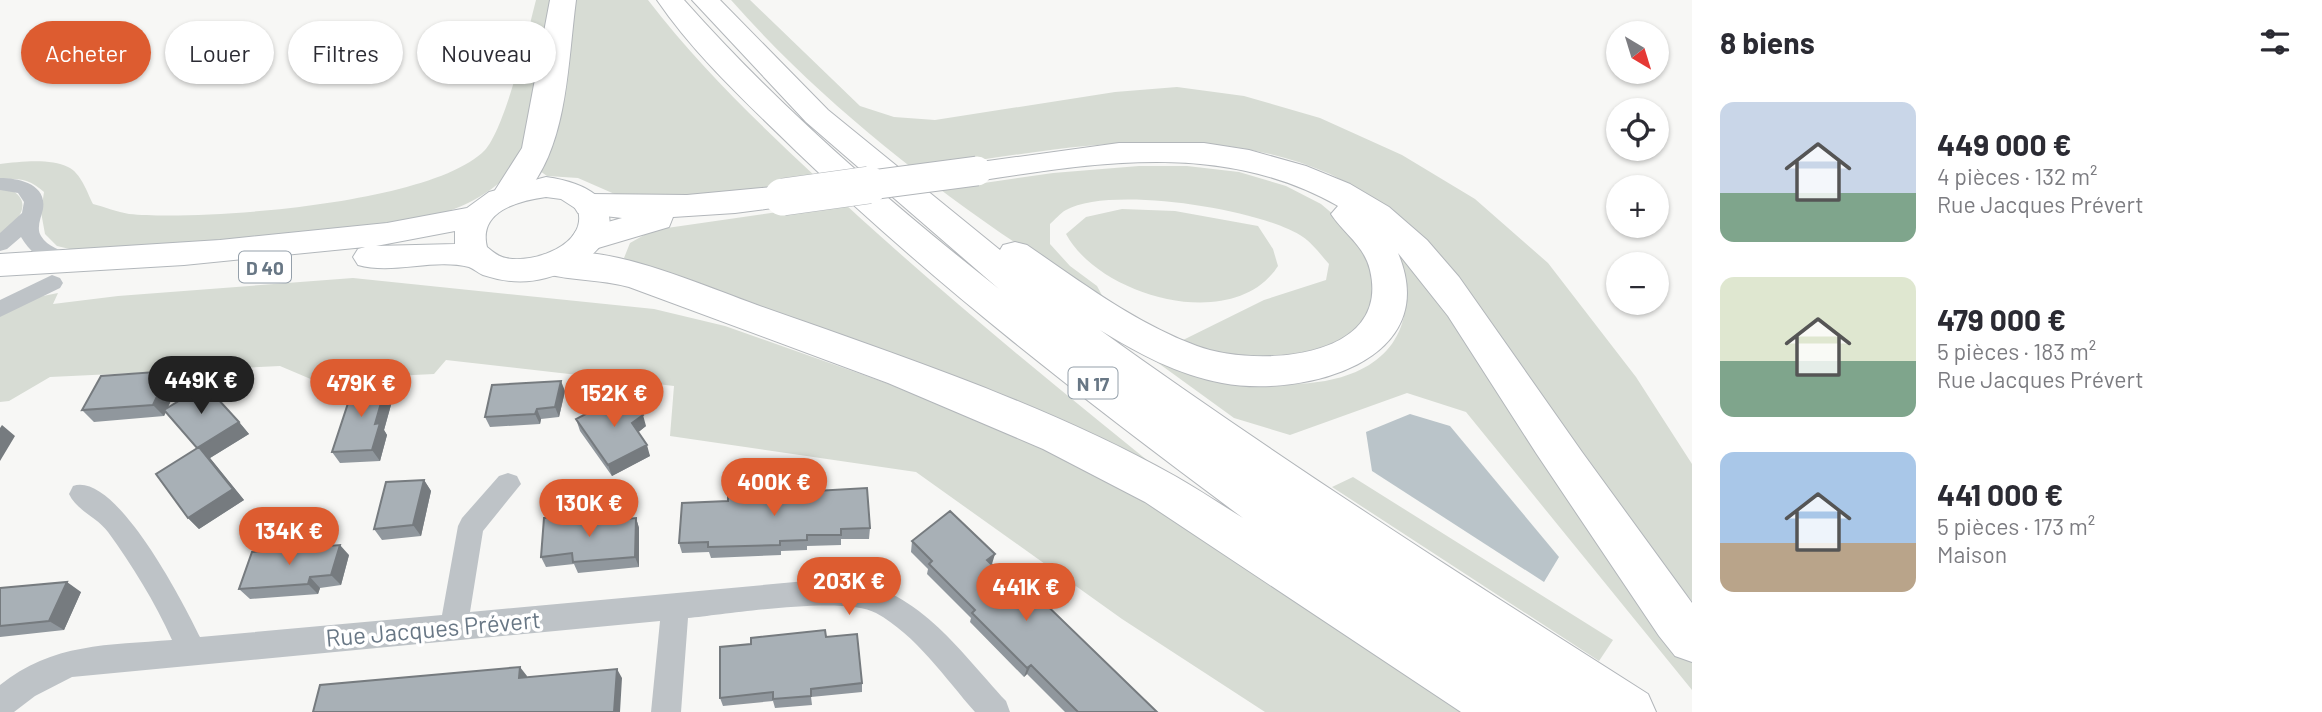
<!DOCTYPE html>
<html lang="fr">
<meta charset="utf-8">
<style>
body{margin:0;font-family:Barlow,sans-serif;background:#f2f2f3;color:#2b2b33;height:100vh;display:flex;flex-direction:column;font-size:26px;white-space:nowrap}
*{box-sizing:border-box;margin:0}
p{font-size:23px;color:#7c7c81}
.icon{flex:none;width:38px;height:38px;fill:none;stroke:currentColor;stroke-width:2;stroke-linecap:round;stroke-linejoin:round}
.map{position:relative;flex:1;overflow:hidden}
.panel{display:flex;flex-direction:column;background:#fff;width:630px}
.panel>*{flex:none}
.hud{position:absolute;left:21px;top:21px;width:665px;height:63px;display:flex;gap:14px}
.needle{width:46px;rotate:142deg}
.tools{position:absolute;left:1606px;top:21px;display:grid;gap:14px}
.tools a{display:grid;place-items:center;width:63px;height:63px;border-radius:50%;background:#fff;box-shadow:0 2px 5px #0004;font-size:35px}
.price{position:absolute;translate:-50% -60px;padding:0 16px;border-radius:24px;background:#dd5c30;color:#fff;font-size:23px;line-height:46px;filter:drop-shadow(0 2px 4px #0008)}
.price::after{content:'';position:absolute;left:50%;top:42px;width:21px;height:16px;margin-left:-10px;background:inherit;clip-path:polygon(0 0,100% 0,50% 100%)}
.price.selected{background:#222;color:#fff}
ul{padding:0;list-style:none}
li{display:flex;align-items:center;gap:21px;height:175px;padding:0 28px}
li span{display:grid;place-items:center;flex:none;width:196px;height:140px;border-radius:14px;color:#555}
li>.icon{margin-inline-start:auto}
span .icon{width:84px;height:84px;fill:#fffc;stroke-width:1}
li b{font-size:30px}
h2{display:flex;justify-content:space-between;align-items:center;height:84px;padding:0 28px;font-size:30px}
.tag{padding:0 24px;border-radius:32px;background:#fff;box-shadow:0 2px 5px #0004;font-size:24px;line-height:63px}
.tag.selected{background:#dd5c30;color:#fff}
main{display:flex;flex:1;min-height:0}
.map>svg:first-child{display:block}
.green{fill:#d7dcd4}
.water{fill:#bac4c9}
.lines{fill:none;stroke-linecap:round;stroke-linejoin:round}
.primary-casing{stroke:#b2b7bb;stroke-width:2}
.trunk-casing{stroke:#b2b6ba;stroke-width:2}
.minor{fill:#bec3c7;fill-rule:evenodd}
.primary{fill:#fff;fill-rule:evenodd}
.trunk{fill:#fff;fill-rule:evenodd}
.trunk-bridge-far1-casing{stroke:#b2b6ba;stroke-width:31;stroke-linecap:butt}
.trunk-bridge-casing{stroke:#b2b6ba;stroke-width:38;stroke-linecap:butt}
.trunk-bridge-far1{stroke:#fff;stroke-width:29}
.trunk-bridge{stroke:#fff;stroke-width:37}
.wall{fill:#90979d}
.shaded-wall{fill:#767b7f}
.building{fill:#a8b0b6;stroke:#767b7f;stroke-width:2}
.labels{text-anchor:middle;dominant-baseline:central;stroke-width:7;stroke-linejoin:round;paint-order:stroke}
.shield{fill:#fff;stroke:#95a0aa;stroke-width:2}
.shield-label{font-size:19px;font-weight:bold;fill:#687785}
.near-street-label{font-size:24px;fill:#687785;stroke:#fff}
</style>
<main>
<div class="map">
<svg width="1692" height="712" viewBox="0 0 1692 712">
<rect width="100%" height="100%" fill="#f7f7f5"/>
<!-- green -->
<path class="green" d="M 536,0 L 553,0 L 519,162 C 494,195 457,211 417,220 L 164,246 L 78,251 L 57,246 L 45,234 L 41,212 L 44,192 C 30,179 18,178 0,179 L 0,164 C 19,162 50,158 68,167 C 81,173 87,192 93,204 C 105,207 117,212 129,214 C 203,221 433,204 485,150 C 505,128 528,32 536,0 Z
M 570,0 L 648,0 C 698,65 756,121 816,177 C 935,289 1061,391 1188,493 L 632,266 L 624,258 L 630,243 L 653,230 L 785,211 L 781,185 L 685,197 L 626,199 L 578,178 L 547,176 L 540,171 Z
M 731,0 L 750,0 L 860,106 L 894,117 L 935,120 L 1115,92 L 1177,87 L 1244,96 L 1320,118 L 1402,155 L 1475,199 L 1548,263 L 1636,377 L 1692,464 L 1692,601 L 1625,520 L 1380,205 C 1364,195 1347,182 1330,174 C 1214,124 1093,143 973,161 L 984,183 L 1053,173 L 1139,166 L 1187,166 L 1239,172 L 1286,186 L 1321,204 L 1347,226 L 1375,273 L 1377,299 L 1367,320 L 1328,352 L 1242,359 L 1179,342 L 1264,300 L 1326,280 L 1329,264 C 1321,255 1312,243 1303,237 C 1262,209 1110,185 1066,210 C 1060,213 1055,220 1050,224 L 1050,244 L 1070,266 L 1097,286 L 1105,301 C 969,216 838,121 731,0 Z
M 9,189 C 37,202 15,224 0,238 L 0,190 Z
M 1122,209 L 1175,211 L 1258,226 L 1273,249 L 1278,266 C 1234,335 1099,296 1066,234 L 1086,217 Z
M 1399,257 L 1415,258 L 1692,650 L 1692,690 L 1466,412 L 1407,393 L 1290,435 L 1234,418 L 1132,344 C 1168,354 1204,363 1240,373 C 1255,376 1272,384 1287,384 C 1369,385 1426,344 1399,257 Z
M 353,278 L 654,309 L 725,326 L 889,384 L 1033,444 L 1143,501 L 1218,545 L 1470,712 L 1265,712 L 1122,619 L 916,472 L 670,436 L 674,386 L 446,360 L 434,374 L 313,380 L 280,366 L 50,377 L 9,401 L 0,402 L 0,315 L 33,298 L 58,293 L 53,304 L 118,296 Z
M 1353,477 L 1613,640 L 1599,661 L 1332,487 Z"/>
<!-- water -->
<path class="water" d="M 1410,414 L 1450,426 L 1559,557 L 1544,582 L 1372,471 L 1366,432 Z"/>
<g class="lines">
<defs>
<path id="primary" d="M 546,177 C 641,190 620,259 546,278 C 524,284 504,282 483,275 C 478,273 474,269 469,267 C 433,258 393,275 358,265 L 353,257 L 358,249 L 365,247 L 184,265 L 0,276 L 0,254 L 220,240 L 387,223 L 467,208 L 489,192 ZM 546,197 L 561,199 L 578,210 C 588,245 533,264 506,258 C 499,257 493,252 487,247 C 478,211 518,201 546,197 ZM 455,231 L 455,244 L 376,246 Z"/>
<path id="trunk" d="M 550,0 L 576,0 C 568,60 568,138 531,187 C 527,192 523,200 517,203 C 510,207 504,205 496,203 L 492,195 L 522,148 Z
M 657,0 L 684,0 C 779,107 887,200 999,289 L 806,122 L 692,0 L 720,0 L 828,110 L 1000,250 L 1003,245 L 1015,242 L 1027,245 C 1081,282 1135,323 1197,346 C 1253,367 1392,362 1370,270 C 1364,245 1344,234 1331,214 L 1338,206 C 1224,141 1100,162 977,181 L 966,178 L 961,171 L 966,164 L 1119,143 L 1204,143 L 1249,150 L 1306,166 L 1350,184 L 1389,207 L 1427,240 L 1459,277 L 1582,452 L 1692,603 L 1692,662 L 1675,656 L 1659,636 L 1536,453 L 1448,316 L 1398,253 C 1444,362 1302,398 1222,383 C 1178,375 1137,353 1100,330 C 1278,458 1462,576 1648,694 L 1656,712 L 1461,712 L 1145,502 L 1043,449 L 888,383 L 629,287 C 600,279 570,281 543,273 L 537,264 L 543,255 C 600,239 701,285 757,305 C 898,355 1044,403 1175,476 C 1198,489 1220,504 1243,518 C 1089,404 935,285 797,152 C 749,105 695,56 657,0 Z
M 783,186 L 795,189 L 799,197 L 795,205 L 735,213 L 673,217 L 669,227 L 588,251 L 576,247 L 571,239 L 576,231 L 622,218 L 578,213 L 573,205 L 578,197 L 590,194 L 687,195 Z"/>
</defs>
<!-- primary casing -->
<use href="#primary" class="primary-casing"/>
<!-- trunk casing -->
<use href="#trunk" class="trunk-casing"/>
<!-- minor -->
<path class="minor" d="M 0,178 C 19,178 47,184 43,209 C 41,218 36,228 41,236 C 49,250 69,250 76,262 L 73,267 C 53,273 30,253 21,237 L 7,249 L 0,251 L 0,233 L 22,213 L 24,202 L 18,193 L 0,190 Z
M 52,275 L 60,278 L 63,283 L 60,288 L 0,317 L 0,300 Z
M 508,473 L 517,476 L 521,484 L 483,531 L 470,612 L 839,578 C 918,588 956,647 1006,701 L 1010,712 L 975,712 C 945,678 916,635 876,613 C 844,595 729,614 688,618 L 681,712 L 651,712 L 660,621 L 72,677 L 35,696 L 14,712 L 0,712 L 0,685 C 52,643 109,645 172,640 C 155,602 132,565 108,532 C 97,517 77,511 69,494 L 73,486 C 116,471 184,604 200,637 L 442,615 L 458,526 L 462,518 L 499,476 Z"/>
<!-- primary -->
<use href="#primary" class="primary"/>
<!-- trunk -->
<use href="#trunk" class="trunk"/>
<defs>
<path id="trunk-bridge-far1" d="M 856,187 L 977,171"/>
<path id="trunk-bridge" d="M 783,197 L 869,185"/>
</defs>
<!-- trunk-bridge-far1 casing -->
<use href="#trunk-bridge-far1" class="trunk-bridge-far1-casing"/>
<!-- trunk-bridge casing -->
<use href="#trunk-bridge" class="trunk-bridge-casing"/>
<!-- trunk-bridge-far1 -->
<use href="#trunk-bridge-far1" class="trunk-bridge-far1"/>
<!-- trunk-bridge -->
<use href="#trunk-bridge" class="trunk-bridge"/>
</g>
<!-- wall -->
<path class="wall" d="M 169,371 L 179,383 L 168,407 L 239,422 L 249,434 L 210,458 L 244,500 L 199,529 L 188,518 L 197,448 L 166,412 L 164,416 L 94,422 L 82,410 Z
M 565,391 L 559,417 L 541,419 L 540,424 L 490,427 L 485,417 Z
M 394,394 L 384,430 L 387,435 L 380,461 L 340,463 L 332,452 Z
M 576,419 L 646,426 L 638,432 L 650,456 L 612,476 L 580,431 Z
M 424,480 L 431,491 L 421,536 L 382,540 L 374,529 Z
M 682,503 L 870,528 L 869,539 L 841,539 L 841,545 L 807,546 L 807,550 L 781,551 L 781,555 L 711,558 L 709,552 L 682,553 L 679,543 Z
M 575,515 L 579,524 L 636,518 L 639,528 L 639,567 L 578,573 L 574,564 L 546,567 L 541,557 Z
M 912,541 L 992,564 L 1022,594 L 1157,712 L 1065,712 L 1027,674 L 1024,677 L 970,622 L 971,618 L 927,574 L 928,569 L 911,552 Z
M 349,555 L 341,585 L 320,588 L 318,594 L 250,599 L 239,589 Z
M 0,588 L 81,592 L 64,630 L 0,637 Z
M 826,637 L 862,683 L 862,692 L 811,697 L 812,705 L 775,708 L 773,701 L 723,706 L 720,698 L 751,644 Z"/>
<!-- shaded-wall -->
<path class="shaded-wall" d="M 169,371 L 179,383 L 164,416 L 153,405 Z
M 561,381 L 565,391 L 559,417 L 555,407 Z
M 387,382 L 394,394 L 384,430 L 387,435 L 380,461 L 372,450 L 375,424 Z
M 537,409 L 541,419 L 540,424 L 535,414 Z
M 643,415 L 646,426 L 635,435 L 632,423 Z
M 239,422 L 249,434 L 210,458 L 244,500 L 199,529 L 188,518 L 197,448 Z
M 2,425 L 15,436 L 0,461 L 0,428 Z
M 647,445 L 650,456 L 612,476 L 608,465 Z
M 424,480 L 431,491 L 421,536 L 413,525 Z
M 636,518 L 639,528 L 639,567 L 635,557 Z
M 340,545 L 349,555 L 341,585 L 331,575 Z
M 995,554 L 992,564 L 987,560 Z
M 310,577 L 320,588 L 318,594 L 308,584 Z
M 67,582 L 81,592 L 64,630 L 49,621 Z
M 1031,665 L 1027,674 L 1024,677 L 1027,668 Z
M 520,667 L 527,676 L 525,687 L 519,678 Z
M 617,669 L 622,678 L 620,712 L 614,712 Z"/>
<!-- building -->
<path class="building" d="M 169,371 L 153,405 L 82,410 L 101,376 Z
M 561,381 L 555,407 L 537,409 L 535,414 L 485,417 L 492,385 Z
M 387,382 L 375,424 L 380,423 L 372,450 L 332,452 L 354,385 Z
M 205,385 L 239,422 L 197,448 L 164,410 Z
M 626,393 L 643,415 L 632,423 L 647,445 L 608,465 L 576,419 Z
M 199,447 L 233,489 L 188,518 L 156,474 Z
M 424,480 L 413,525 L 374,529 L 386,482 Z
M 867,488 L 870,528 L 841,529 L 841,535 L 807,535 L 807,540 L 780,541 L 780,545 L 708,547 L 708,542 L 679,543 L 682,503 L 728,501 L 728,496 Z
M 950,511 L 995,554 L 987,560 L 1022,594 L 1029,588 L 1157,712 L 1078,712 L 1031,665 L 1027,668 L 972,613 L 975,610 L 929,564 L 932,561 L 912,541 Z
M 575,515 L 576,524 L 636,518 L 635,557 L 573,562 L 572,553 L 541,557 L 544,518 Z
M 340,545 L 331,575 L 310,577 L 308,584 L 239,589 L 252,552 Z
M 67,582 L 49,621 L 0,626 L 0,588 Z
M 825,630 L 826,637 L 857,634 L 862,683 L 811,689 L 811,696 L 773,699 L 773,692 L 720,698 L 720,647 L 751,644 L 751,638 Z
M 520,667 L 519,678 L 617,669 L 614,712 L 313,712 L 320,685 Z"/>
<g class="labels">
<!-- shield labels -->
<g class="shield">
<rect x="239" y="251.5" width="52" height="31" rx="5"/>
<rect x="1068.5" y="367.5" width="49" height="31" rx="5"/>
</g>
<g class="shield-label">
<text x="265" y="267">D 40</text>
<text x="1093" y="383">N 17</text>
</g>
<!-- near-street labels -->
<g class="near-street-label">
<text transform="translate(433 628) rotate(-5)">Rue Jacques Prévert</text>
</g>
</g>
</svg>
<div class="tools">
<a><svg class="needle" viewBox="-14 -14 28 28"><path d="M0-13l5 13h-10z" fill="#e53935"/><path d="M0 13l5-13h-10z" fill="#7c7c81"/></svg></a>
<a><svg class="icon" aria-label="locate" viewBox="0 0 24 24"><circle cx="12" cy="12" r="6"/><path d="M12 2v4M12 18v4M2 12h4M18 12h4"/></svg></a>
<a>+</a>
<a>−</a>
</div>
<b class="price selected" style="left:201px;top:416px">449K €</b>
<b class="price" style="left:361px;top:419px">479K €</b>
<b class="price" style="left:614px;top:429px">152K €</b>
<b class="price" style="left:774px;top:518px">400K €</b>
<b class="price" style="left:589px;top:539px">130K €</b>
<b class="price" style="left:289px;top:567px">134K €</b>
<b class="price" style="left:849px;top:617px">203K €</b>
<b class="price" style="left:1026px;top:623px">441K €</b>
<div class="hud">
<a class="tag selected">Acheter</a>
<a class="tag">Louer</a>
<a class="tag">Filtres</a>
<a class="tag">Nouveau</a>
</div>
</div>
<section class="panel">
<h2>8 biens<svg class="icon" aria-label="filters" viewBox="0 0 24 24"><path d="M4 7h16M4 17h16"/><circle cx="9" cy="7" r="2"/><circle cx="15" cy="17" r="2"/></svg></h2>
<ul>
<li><span style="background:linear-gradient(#c9d6e8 65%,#7fa58c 0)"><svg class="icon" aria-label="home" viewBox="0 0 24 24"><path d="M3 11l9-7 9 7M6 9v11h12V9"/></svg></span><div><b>449 000 €</b><p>4 pièces · 132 m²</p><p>Rue Jacques Prévert</p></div></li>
<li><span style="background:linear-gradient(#dfe7d0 60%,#7fa58c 0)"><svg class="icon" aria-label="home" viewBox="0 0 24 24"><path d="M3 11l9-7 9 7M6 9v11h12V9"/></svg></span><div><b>479 000 €</b><p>5 pièces · 183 m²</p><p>Rue Jacques Prévert</p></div></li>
<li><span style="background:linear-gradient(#a9c7e8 65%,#b9a48a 0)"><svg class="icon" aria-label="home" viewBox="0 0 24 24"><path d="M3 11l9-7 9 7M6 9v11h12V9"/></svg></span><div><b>441 000 €</b><p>5 pièces · 173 m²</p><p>Maison</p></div></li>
</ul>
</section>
</main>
